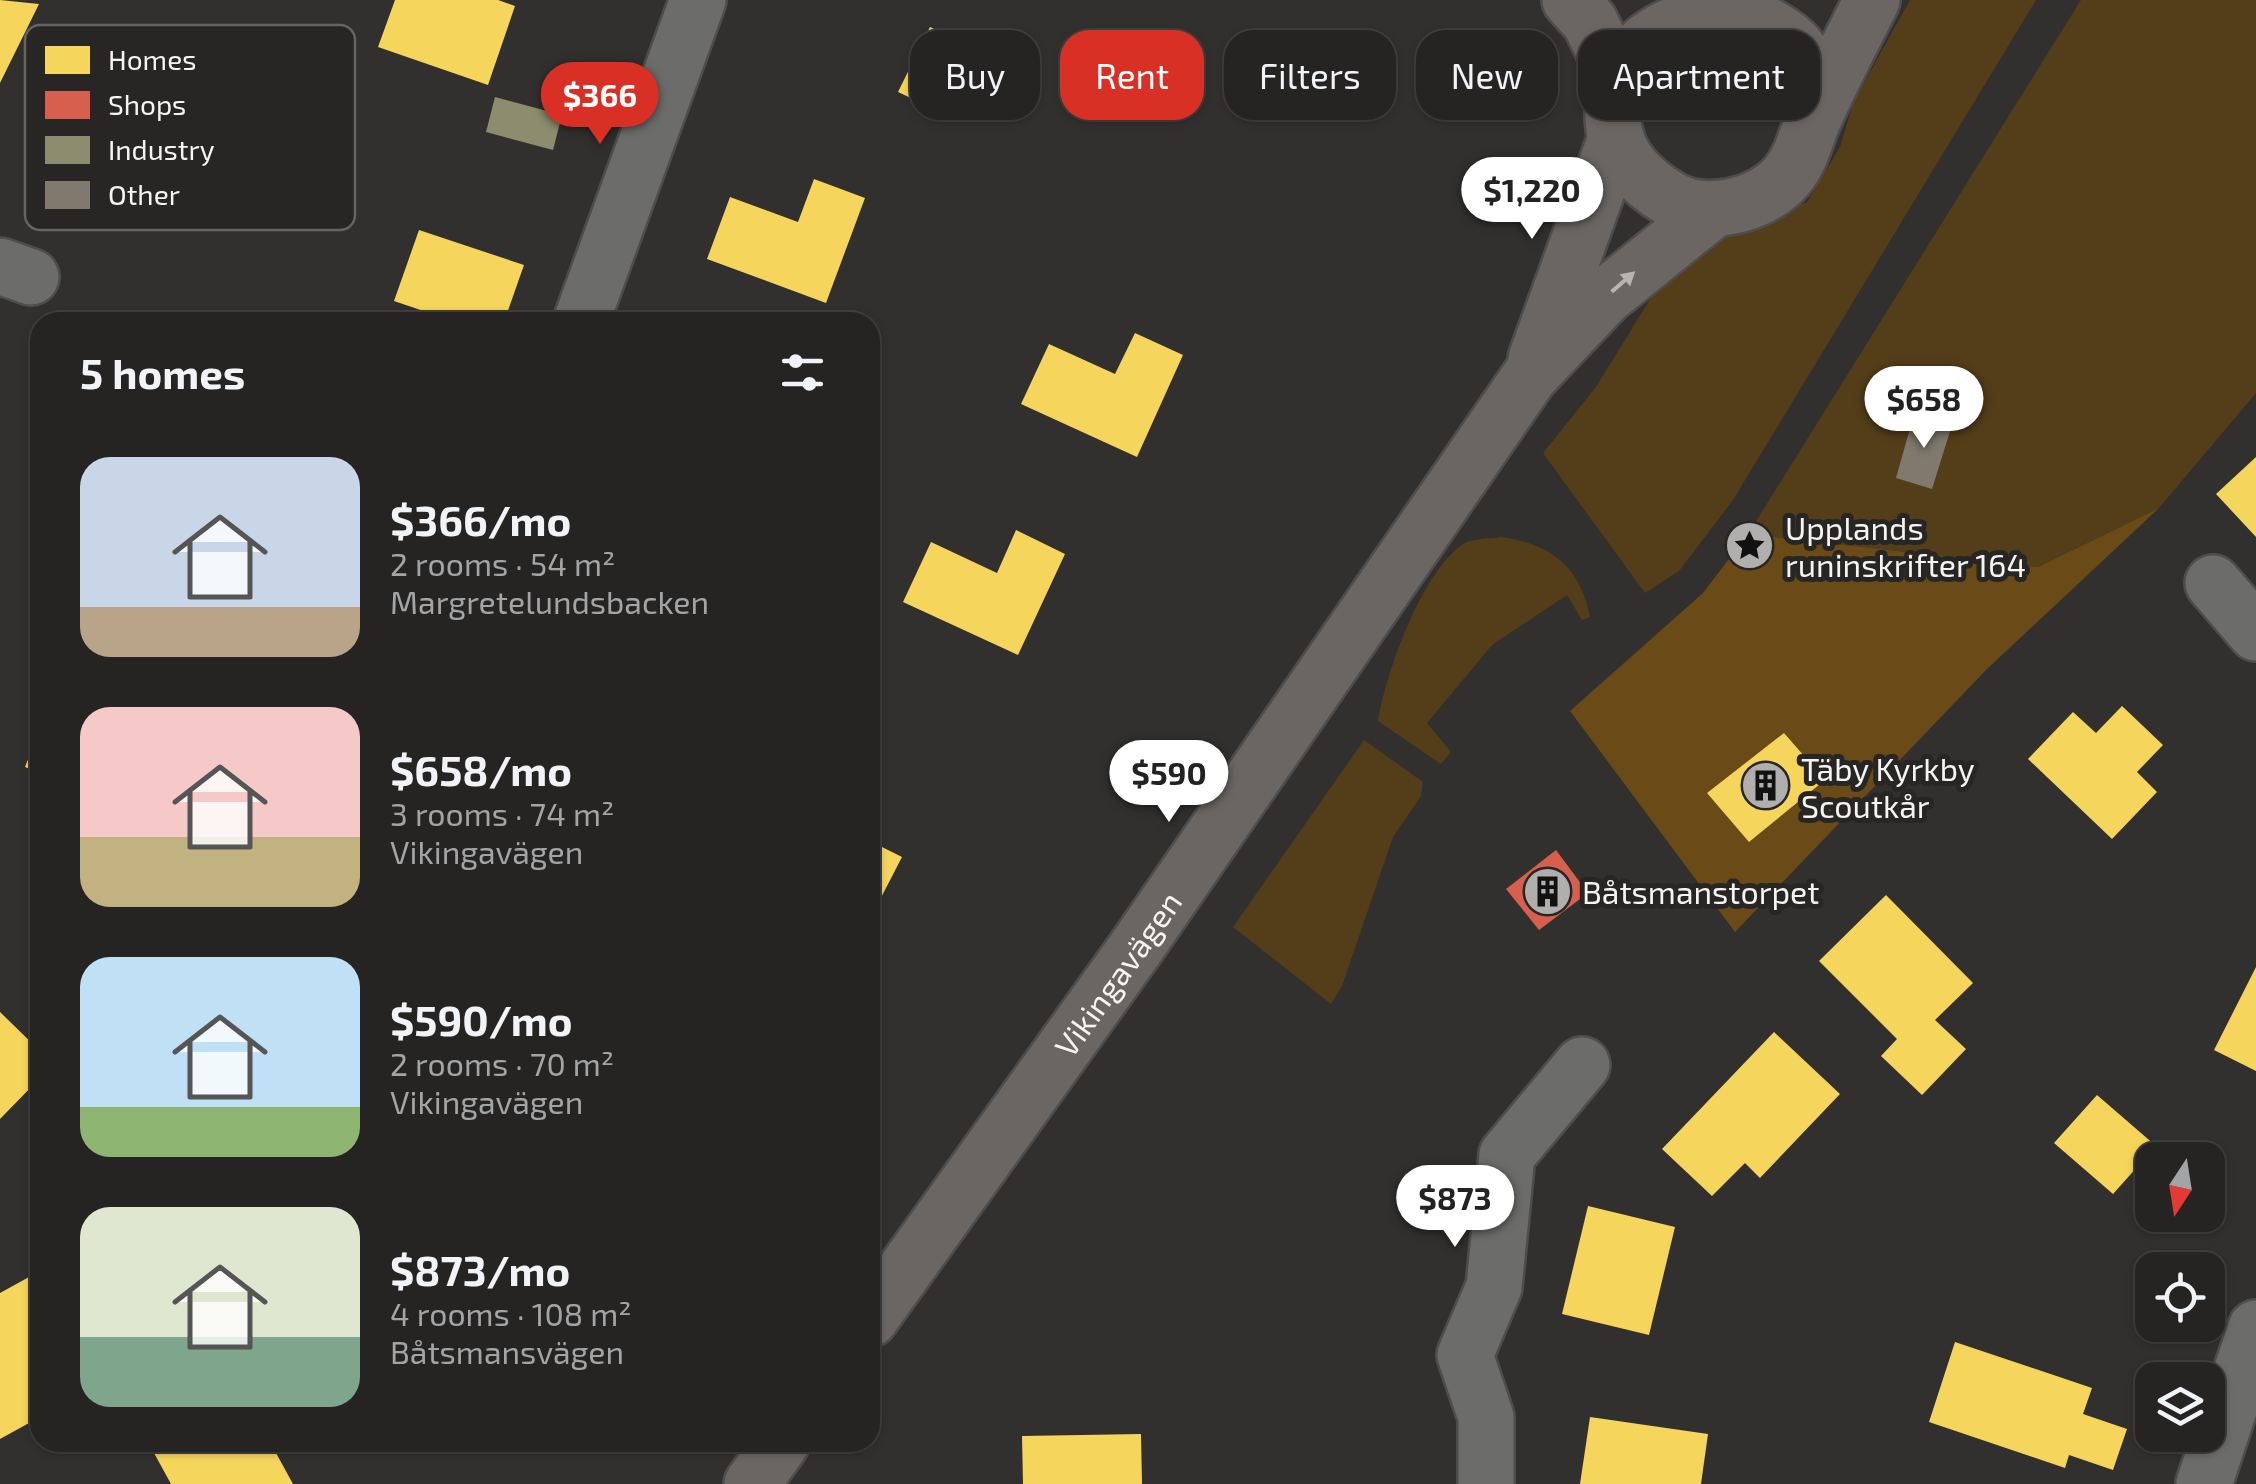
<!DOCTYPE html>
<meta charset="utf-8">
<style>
body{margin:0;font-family:"Exo 2",sans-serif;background:#2d2c2b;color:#f1f3f6;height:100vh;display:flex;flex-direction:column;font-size:38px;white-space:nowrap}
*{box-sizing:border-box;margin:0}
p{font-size:32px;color:#a3a4a6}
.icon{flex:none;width:55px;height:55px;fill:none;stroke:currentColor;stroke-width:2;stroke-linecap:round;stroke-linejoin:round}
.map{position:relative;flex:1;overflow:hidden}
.panel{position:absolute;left:30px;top:312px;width:850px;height:1140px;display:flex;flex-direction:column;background:#252423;border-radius:30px;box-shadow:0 2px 8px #0004,0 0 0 2px #424141}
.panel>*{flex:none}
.hud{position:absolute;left:910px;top:30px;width:950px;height:90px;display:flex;gap:20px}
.needle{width:65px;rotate:192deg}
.controls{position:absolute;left:2135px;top:1142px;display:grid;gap:20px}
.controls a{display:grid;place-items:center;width:90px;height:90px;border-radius:20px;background:#252423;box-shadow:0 2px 8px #0004,0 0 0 2px #424141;font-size:50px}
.price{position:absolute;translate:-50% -85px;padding:0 22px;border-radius:35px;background:#fff;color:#222;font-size:32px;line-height:65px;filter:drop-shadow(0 2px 5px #0008)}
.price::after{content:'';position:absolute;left:50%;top:60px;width:30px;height:22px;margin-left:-15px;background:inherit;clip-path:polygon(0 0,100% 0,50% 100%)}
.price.active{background:#d93025;color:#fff}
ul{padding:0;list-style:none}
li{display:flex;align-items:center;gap:30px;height:250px;padding:0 50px}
li span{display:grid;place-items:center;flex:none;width:280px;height:200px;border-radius:30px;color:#555}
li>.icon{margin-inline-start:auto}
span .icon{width:120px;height:120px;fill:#fffc;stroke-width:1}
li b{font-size:42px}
h2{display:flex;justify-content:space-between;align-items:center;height:120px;padding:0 50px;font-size:42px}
.tag{padding:0 35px;border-radius:30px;background:#252423;box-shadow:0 2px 8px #0004,0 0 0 2px #424141;font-size:35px;line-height:90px}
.tag.active{background:#d93025;color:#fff}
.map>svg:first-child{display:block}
.green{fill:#543d19}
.forest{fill:#6a4a16}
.homes{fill:#f6d55c}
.shops{fill:#d6604d}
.industry{fill:#8c8c6e}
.building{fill:#81796e}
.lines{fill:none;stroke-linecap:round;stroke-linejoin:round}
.minor-casing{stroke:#4e4d4c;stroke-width:60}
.major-casing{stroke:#4e4d4c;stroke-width:60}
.minor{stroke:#6c6c6a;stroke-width:55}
.major{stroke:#6b6662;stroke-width:55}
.oneway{fill:#b7b4b2}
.labels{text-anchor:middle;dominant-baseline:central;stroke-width:10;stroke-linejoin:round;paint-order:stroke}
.poi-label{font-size:32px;fill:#f5f4f3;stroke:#282624;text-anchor:start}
.street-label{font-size:32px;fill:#f5f4f3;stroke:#282624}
.key{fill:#282624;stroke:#666462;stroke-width:2.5}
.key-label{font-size:28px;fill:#f5f4f3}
</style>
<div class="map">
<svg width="2256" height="1484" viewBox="0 0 2256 1484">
<rect width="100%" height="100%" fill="#31302f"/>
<!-- green -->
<path class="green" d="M 1910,0 L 2036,0 L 1733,500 L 1679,571 L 1645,593 L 1543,453 L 1596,387 L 1668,270 L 1695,249 L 1807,202 L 1840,147 L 1854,101 Z
M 2081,0 L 2256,0 L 2256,393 L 2159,508 L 2038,567 L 1748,534 Z
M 1501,537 C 1551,544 1580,566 1590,617 L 1582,620 L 1567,595 L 1492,645 L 1427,723 L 1451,752 L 1441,764 L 1378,721 C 1386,673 1421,573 1463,544 C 1472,538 1490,539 1501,537 Z
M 1364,740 L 1423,782 L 1421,796 L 1393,837 L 1342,986 L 1331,1004 L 1233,927 Z"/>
<!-- forest -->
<path class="forest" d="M 2159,508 L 1987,669 L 1735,932 L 1570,711 L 1703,593 L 1748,534 L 2038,567 Z"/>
<!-- homes -->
<path class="homes" d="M 0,0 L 39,4 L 0,83 Z
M 395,0 L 498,0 L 515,6 L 488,85 L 378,47 Z
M 930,27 L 988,54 L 956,119 L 898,92 Z
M 814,179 L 865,198 L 826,303 L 707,259 L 730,197 L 798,222 Z
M 419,230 L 524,265 L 504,322 L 456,322 L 394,301 Z
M 1135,333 L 1183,355 L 1137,457 L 1021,404 L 1049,344 L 1115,374 Z
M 2256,457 L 2256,537 L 2216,494 Z
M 1016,530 L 1065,554 L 1018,655 L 903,602 L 931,542 L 997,573 Z
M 2122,706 L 2163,745 L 2137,772 L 2157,792 L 2112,839 L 2028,759 L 2073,712 L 2096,733 Z
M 40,729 L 40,773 L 25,767 Z
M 1784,733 L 1825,780 L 1749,842 L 1707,793 Z
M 870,841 L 902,857 L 870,919 Z
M 1886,895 L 1973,983 L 1935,1020 L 1966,1049 L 1922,1095 L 1881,1056 L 1897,1039 L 1819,961 Z
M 2256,967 L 2256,1071 L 2214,1050 Z
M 0,1012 L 40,1051 L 40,1078 L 0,1119 Z
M 1774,1032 L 1840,1094 L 1760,1178 L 1745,1163 L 1712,1196 L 1662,1149 Z
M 2097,1095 L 2156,1146 L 2113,1194 L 2054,1143 Z
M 1588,1206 L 1675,1227 L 1649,1335 L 1562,1314 Z
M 40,1271 L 40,1417 L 0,1439 L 0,1293 Z
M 1955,1342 L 2092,1388 L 2083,1414 L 2127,1429 L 2113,1470 L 2069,1455 L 2065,1468 L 1929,1422 Z
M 1590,1417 L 1708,1434 L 1701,1484 L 1580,1484 Z
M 1141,1434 L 1142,1484 L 1023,1484 L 1022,1436 Z
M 148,1442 L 270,1442 L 293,1484 L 171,1484 Z"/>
<!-- shops -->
<path class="shops" d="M 1556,850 L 1588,893 L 1539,930 L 1506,889 Z"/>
<!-- industry -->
<path class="industry" d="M 495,97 L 562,115 L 553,150 L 486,132 Z"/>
<!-- building -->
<path class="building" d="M 1914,414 L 1952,425 L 1932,489 L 1896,478 Z"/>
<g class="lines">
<defs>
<path id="minor" d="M 0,266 L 31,277
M 581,322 L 698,0
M 2213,583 L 2256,633
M 1486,1484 L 1486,1417 L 1465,1355 L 1494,1287 L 1507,1155 L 1582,1065
M 2204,1484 L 2256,1328"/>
<g id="major">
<path d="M 1570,0 L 1590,22 L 1617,78"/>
<path d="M 1813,120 C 1811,97 1812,66 1797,47 C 1788,36 1771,27 1759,21 C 1683,0 1602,46 1614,129 C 1619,160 1644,183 1669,198 C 1703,219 1761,207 1787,176 C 1803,157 1805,137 1815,116 C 1833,76 1853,38 1872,0"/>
<path d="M 1536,359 L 1616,138"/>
<path id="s1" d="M 870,1319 L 1138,945 L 1530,376 L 1605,297 L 1714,209"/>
<path d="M 752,1484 L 782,1442"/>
</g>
</defs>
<!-- minor casing -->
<use href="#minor" class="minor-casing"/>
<!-- major casing -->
<use href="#major" class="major-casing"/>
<!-- minor -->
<use href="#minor" class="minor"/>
<!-- major -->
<use href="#major" class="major"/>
</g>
<!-- one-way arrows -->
<defs><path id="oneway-solid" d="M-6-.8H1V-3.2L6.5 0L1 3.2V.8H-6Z" transform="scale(2.5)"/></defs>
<use class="oneway" href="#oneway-solid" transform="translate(1623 282) rotate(-41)"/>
<!-- icons -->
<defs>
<symbol id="sight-disc" viewBox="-11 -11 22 22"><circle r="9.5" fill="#b0afae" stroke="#282624"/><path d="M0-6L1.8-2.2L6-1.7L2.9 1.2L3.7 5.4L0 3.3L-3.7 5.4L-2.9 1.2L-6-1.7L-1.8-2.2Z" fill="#111"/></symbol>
<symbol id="building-disc" viewBox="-11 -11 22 22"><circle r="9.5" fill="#b0afae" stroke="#282624"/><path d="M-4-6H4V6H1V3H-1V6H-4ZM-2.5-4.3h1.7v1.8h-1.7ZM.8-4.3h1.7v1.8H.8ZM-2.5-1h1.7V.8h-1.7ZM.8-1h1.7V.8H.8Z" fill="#111"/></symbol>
</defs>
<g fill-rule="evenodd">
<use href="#sight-disc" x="1722" y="518" width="55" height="55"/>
<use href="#building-disc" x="1738" y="758" width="55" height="55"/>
<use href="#building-disc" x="1520" y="864" width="55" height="55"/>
</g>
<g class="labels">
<!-- poi labels -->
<g class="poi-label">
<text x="1785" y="527">Upplands<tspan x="1785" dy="37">runinskrifter 164</tspan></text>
<text x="1801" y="768">Täby Kyrkby<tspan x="1801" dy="37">Scoutkår</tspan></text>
<text x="1582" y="891">Båtsmanstorpet</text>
</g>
<!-- street labels -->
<g class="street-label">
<text stroke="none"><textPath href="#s1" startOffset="425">Vikingavägen</textPath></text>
</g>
</g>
<!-- legend -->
<rect x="25" y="25" width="330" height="205" rx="15" class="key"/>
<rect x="45" y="46" width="45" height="28" fill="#f6d55c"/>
<rect x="45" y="91" width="45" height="28" fill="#d6604d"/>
<rect x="45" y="136" width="45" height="28" fill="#8c8c6e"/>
<rect x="45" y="181" width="45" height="28" fill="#81796e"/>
<g class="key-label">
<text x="108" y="70">Homes</text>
<text x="108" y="115">Shops</text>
<text x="108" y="160">Industry</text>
<text x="108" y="205">Other</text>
</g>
</svg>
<div class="controls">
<a><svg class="needle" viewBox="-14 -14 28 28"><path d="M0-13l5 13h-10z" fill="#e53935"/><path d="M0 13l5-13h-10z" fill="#a3a4a6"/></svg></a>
<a><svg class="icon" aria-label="locate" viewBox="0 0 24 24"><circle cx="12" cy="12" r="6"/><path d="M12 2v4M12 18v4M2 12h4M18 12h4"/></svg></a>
<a><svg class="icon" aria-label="layers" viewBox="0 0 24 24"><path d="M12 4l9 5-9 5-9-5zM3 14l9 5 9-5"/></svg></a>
</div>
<b class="price active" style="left:600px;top:147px">$366</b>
<b class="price" style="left:1532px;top:242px">$1,220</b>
<b class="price" style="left:1924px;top:451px">$658</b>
<b class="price" style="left:1169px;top:825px">$590</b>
<b class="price" style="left:1455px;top:1250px">$873</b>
<div class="hud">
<a class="tag">Buy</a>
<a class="tag active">Rent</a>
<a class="tag">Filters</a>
<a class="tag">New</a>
<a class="tag">Apartment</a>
</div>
<section class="panel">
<h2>5 homes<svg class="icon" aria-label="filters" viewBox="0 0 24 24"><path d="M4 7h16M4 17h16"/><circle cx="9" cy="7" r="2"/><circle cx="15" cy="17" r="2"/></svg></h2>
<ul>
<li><span style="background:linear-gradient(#c9d6e8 75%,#b9a48a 0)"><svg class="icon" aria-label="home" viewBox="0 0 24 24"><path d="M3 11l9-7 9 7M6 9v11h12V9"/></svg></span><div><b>$366/mo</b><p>2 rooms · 54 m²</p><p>Margretelundsbacken</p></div></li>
<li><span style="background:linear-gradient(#f6c9c9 65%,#c2b280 0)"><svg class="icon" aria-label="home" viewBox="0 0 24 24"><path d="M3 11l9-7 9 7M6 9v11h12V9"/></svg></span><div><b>$658/mo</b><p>3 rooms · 74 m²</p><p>Vikingavägen</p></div></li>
<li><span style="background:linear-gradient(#bfe0f5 75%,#8fb573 0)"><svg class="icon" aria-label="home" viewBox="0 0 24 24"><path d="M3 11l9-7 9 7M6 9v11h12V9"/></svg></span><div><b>$590/mo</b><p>2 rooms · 70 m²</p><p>Vikingavägen</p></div></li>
<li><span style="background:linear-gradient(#dfe7d0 65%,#7fa58c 0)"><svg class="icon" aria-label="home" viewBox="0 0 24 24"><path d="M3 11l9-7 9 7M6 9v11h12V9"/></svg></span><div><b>$873/mo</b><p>4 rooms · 108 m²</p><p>Båtsmansvägen</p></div></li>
</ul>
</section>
</div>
